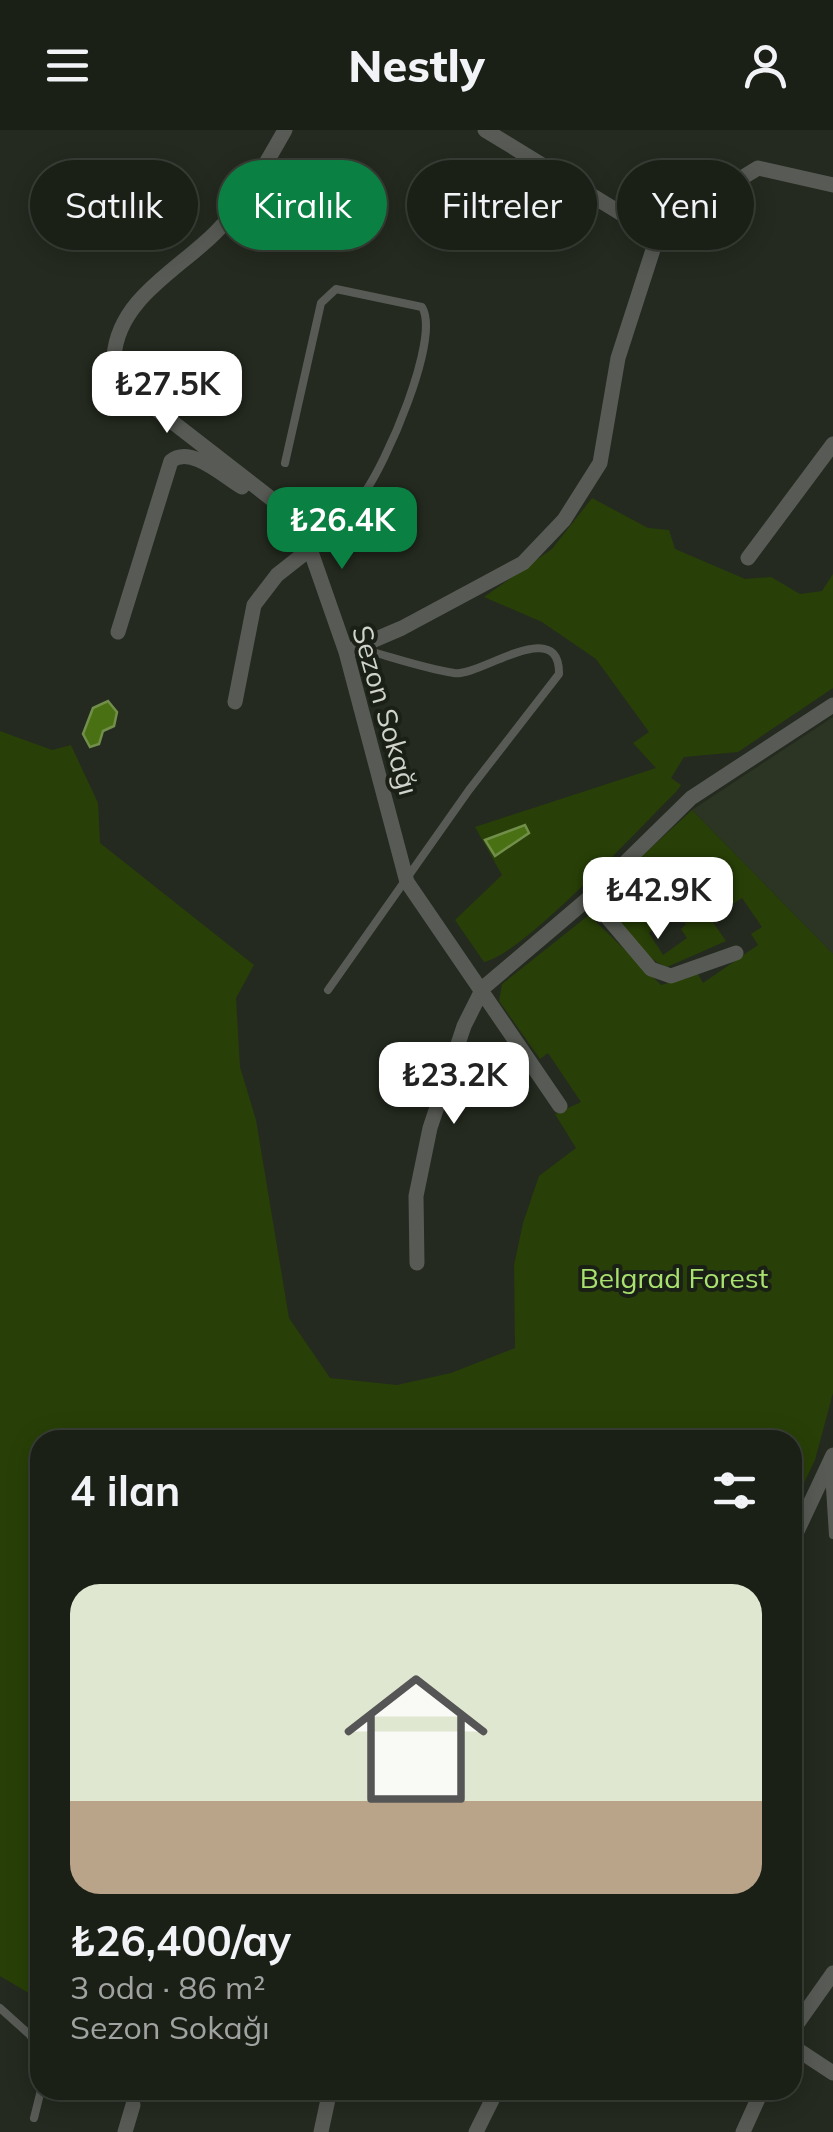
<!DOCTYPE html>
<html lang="tr">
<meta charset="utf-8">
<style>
body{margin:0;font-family:Mulish,sans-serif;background:#242820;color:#f1f3f6;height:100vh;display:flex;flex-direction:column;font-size:38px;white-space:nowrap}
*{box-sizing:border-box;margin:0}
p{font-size:32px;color:#a0a3a1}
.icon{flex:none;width:55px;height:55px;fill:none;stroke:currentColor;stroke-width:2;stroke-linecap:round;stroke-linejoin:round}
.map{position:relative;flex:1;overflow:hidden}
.details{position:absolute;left:30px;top:1300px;width:772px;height:670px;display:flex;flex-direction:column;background:#1b2017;border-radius:30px;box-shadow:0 5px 25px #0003,0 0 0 2px #393e36}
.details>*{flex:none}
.hud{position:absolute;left:30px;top:30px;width:775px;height:90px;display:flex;gap:20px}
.price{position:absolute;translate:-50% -85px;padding:0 22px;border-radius:20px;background:#fff;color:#222;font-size:32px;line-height:65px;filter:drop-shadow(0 2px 5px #0008)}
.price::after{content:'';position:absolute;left:50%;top:60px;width:30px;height:22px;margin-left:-15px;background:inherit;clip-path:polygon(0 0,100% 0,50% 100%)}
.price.active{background:#0b8043;color:#fff}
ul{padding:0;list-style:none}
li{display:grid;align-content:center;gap:20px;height:530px;padding:0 40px}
li span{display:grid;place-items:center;height:310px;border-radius:30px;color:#555}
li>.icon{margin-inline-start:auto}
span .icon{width:180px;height:180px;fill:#fffc;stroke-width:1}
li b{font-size:42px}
h2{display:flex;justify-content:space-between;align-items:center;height:120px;padding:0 40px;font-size:42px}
.tag{padding:0 35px;border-radius:45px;background:#1b2017;box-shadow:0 5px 25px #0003,0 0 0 2px #393e36;font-size:35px;line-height:90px}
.tag.active{background:#0b8043;color:#fff}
header{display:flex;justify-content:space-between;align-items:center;height:130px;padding:0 40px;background:#1b2017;font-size:45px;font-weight:800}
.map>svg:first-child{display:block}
.built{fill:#2c3524}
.green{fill:#284007}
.water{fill:#497012;stroke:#718e4a;stroke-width:2.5}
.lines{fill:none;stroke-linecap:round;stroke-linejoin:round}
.service{stroke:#585b55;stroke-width:8}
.minor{stroke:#585b55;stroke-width:15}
.labels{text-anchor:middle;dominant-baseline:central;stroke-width:8;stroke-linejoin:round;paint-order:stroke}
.street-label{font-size:28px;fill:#cfd3cc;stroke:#1b2016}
.park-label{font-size:28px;fill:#a9e16f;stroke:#1b2016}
</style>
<header><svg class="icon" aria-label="menu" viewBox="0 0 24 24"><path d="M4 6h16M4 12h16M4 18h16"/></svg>Nestly<svg class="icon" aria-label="person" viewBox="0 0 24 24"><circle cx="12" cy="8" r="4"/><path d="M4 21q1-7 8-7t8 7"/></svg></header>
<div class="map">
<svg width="833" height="2002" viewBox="0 0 833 2002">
<rect width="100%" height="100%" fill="#242a1f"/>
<!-- built -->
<path class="built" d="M 833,587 L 833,824 L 692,680 Z"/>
<!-- green -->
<path class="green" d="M 592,368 L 648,398 L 669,400 L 675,419 L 745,449 L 771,447 L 800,464 L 822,461 L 833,444 L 833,558 L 738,622 L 684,627 L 671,648 L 681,655 L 676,662 C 642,695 523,825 484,832 L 455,790 L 502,745 L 475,697 L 656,638 L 633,613 L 649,602 L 596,529 L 542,492 L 484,467 L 552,419 Z
M 0,601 L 52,620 L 71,615 L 98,673 L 100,713 L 254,835 L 236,868 L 240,937 L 256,990 L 289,1188 L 330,1248 L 397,1255 L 451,1243 L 515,1218 L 514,1135 L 523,1093 L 539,1046 L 576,1018 L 555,984 L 581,972 L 548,923 L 540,929 L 499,871 L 502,854 L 589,785 L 661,855 L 698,844 L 703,853 L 758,815 L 751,804 L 762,797 L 742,768 L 728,777 L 719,767 L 703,778 L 726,811 L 667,837 C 641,827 615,792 607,765 L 634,737 L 662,765 L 646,776 L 655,798 L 649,803 L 663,825 L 687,808 L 681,799 L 686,794 L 665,769 L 671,764 L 642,726 L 692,680 L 833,824 L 833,1263 L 815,1330 L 793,1376 L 792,1310 L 40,1310 L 40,1863 L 27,1862 L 0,1846 Z"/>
<!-- water -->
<path class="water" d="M 108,571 L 117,582 L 114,596 L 103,601 L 99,614 L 90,617 L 83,604 L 93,578 Z
M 525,695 L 529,703 L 495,726 L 485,710 Z"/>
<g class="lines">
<!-- service -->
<path class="service" d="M 285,333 L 321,173 L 336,159 L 422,177 C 441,208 385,337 362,366 C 323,368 323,347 291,384
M 328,860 L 469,660 L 559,544 C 560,484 478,548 454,543 C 423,538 392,527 362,519
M 829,1342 L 833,1405
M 0,1878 L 30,1905 L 40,1922
M 34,1988 L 41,1960"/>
<!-- minor -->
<path class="minor" d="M 285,0 C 265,35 244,74 215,103 C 178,140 118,169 114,227 L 148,273 L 291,384 L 310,419 L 346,522 L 407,752 L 560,976
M 485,0 L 658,106
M 748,428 L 833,314
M 118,502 L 171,331 C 191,315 223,346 242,357
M 346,522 L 402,498 L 523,433 L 564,390 L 600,333 L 618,228 L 660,98 L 758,38 L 833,55
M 235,572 L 254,475 L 277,445 L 310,419
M 590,767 L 651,839 L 671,846 L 736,823
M 417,1133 L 416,1066 L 430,998 L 464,896 L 483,858 L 590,767 L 691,668 L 833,575
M 792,1412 L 833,1325
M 792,1901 L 833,1843
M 792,1916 L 833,1943
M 125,2002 L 133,1975
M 321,2002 L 330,1960
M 476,2002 L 497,1960
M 743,2002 L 762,1960"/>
</g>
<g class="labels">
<!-- street labels -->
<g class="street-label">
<text transform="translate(386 580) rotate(74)">Sezon Sokağı</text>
</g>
<!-- park labels -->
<g class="park-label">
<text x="674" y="1147">Belgrad Forest</text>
</g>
</g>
</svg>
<b class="price" style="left:167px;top:306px">₺27.5K</b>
<b class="price active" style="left:342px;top:442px">₺26.4K</b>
<b class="price" style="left:658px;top:812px">₺42.9K</b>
<b class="price" style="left:454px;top:997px">₺23.2K</b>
<div class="hud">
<a class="tag">Satılık</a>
<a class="tag active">Kiralık</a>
<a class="tag">Filtreler</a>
<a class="tag">Yeni</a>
</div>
<section class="details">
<h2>4 ilan<svg class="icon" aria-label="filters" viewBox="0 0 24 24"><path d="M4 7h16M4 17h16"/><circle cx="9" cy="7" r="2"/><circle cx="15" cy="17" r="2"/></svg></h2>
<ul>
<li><span style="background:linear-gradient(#dfe7d0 70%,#b9a48a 0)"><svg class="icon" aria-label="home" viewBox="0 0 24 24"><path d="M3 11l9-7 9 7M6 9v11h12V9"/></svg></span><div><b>₺26,400/ay</b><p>3 oda · 86 m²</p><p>Sezon Sokağı</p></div></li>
</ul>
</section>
</div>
